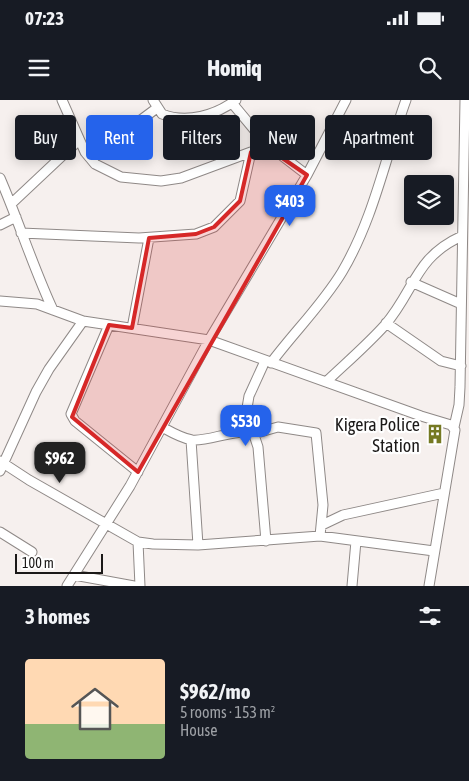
<!DOCTYPE html>
<meta charset="utf-8">
<style>
body{margin:0;font-family:"Asap Condensed",sans-serif;background:#242831;color:#f1f3f6;height:100vh;display:flex;flex-direction:column;font-size:19px;white-space:nowrap}
*{box-sizing:border-box;margin:0}
p{font-size:16px;color:#9ea1a6}
.icon{flex:none;width:28px;height:28px;fill:none;stroke:currentColor;stroke-width:2;stroke-linecap:round;stroke-linejoin:round}
.map{position:relative;height:486px;overflow:hidden}
.side{display:flex;flex-direction:column;background:#171b24;flex:1}
.side>*{flex:none}
.banner{position:absolute;left:15px;top:15px;width:440px;height:45px;display:flex;gap:10px}
.buttons{position:absolute;left:404px;top:75px;display:grid;gap:10px}
.buttons a{display:grid;place-items:center;width:50px;height:50px;border-radius:5px;background:#171b24;box-shadow:0 2px 12px #0003;font-size:25px}
.scale{position:absolute;left:15px;bottom:12px;width:88px;box-sizing:border-box;padding-left:5px;border:2px solid #1b1918;border-top:0;font-size:14px;line-height:18px;white-space:nowrap;color:#1b1918;-webkit-text-stroke:4px #fff;paint-order:stroke}
.price{position:absolute;translate:-50% -42px;padding:0 11px;border-radius:10px;background:#2563eb;color:#fff;font-size:16px;line-height:32px;filter:drop-shadow(0 1px 2px #0008)}
.price::after{content:'';position:absolute;left:50%;top:30px;width:15px;height:11px;margin-left:-8px;background:inherit;clip-path:polygon(0 0,100% 0,50% 100%)}
.price.active{background:#222;color:#fff}
ul{padding:0;list-style:none}
li{display:flex;align-items:center;gap:15px;height:125px;padding:0 25px}
li span{display:grid;place-items:center;flex:none;width:140px;height:100px;border-radius:5px;color:#555}
li>.icon{margin-inline-start:auto}
span .icon{width:60px;height:60px;fill:#fffc;stroke-width:1}
li b{font-size:21px}
h2{display:flex;justify-content:space-between;align-items:center;height:60px;padding:0 25px;font-size:21px}
.pill{padding:0 18px;border-radius:5px;background:#171b24;box-shadow:0 2px 12px #0003;font-size:18px;line-height:45px}
.pill.active{background:#2563eb;color:#fff}
.status{display:flex;justify-content:space-between;align-items:center;height:35px;padding:0 25px;background:#171b24;direction:ltr}
.status svg{height:14px;fill:currentColor}
header{display:flex;justify-content:space-between;align-items:center;height:65px;padding:0 25px;background:#171b24;font-size:22px;font-weight:800}
.map>svg:first-child{display:block}
.lines{fill:none;stroke-linecap:round;stroke-linejoin:round}
.minor-casing{stroke:#8f8987;stroke-width:11}
.minor{stroke:#fff;stroke-width:9}
.marked{fill:#d62828;fill-opacity:0.2;stroke:#d62828;stroke-width:4;stroke-linejoin:round}
.labels{text-anchor:middle;dominant-baseline:central;stroke-width:4.5;stroke-linejoin:round;paint-order:stroke}
.poi-label{font-size:18px;fill:#1b1918;stroke:#fff;text-anchor:end}
</style>
<div class="status"><b>07:23</b><svg viewBox="0 0 49 12"><path d="M0 12V9h3v3zM5 12V6h3v6zM10 12V3h3v9zM15 12V0h3v12zM26 1h20v11H26zM47 4h2v5h-2z"/></svg></div>
<header><svg class="icon" aria-label="menu" viewBox="0 0 24 24"><path d="M4 6h16M4 12h16M4 18h16"/></svg>Homiq<svg class="icon" aria-label="search" viewBox="0 0 24 24"><circle cx="10" cy="10" r="6"/><path d="M15 15l6 6"/></svg></header>
<div class="map">
<svg width="469" height="486" viewBox="0 0 469 486">
<rect width="100%" height="100%" fill="#f6f0ee"/>
<g class="lines">
<defs>
<path id="minor" d="M 62,0 L 85,52 L 95,64 L 121,77 L 161,81 L 181,78 L 251,52 L 267,50 L 281,55 L 307,75
M 153,0 L 162,14 C 187,24 216,15 236,0
M 232,3 L 272,51
M 85,52 L 111,42 L 157,8
M 0,78 C 19,122 33,167 53,210
M 11,104 L 78,41
M 0,125 L 16,117
M 21,133 L 139,138 L 196,134 L 214,127 L 240,101 L 251,52
M 411,182 L 461,204
M 0,201 L 37,204 L 83,221 L 209,240 L 421,316 L 451,325 L 455,330 L 429,486
M 386,223 L 441,261 L 461,266
M 109,225 L 71,314 L 75,321 L 138,372
M 132,228 L 149,138
M 271,263 C 294,232 322,205 342,172 C 374,118 385,58 406,0
M 326,282 C 346,263 367,245 385,225 C 415,190 415,157 462,136
M 162,327 C 171,332 181,338 192,340 C 210,342 240,326 254,335 L 258,347 L 266,441
M 454,327 L 459,305 L 460,287 L 465,0
M 243,332 L 249,296 L 265,261
M 253,334 L 278,327 L 316,333 L 323,405 L 320,436
M 191,340 L 198,445
M 0,361 L 29,380 L 138,442 L 140,486
M 0,371 L 36,292 L 49,269 L 83,221
M 322,425 L 343,415 L 444,393
M 0,432 L 32,452
M 138,442 L 153,444 L 198,445 L 320,436 L 434,451
M 74,475 L 134,486
M 67,486 L 130,386 L 209,240 L 307,75 L 346,0
M 352,486 L 356,441"/>
</defs>
<!-- minor casing -->
<use href="#minor" class="minor-casing"/>
<!-- minor -->
<use href="#minor" class="minor"/>
</g>
<!-- marked area -->
<path class="marked" d="M 272,51 L 307,75 L 138,372 L 72,317 L 109,225 L 132,228 L 149,138 L 196,134 L 214,127 L 240,101 L 251,52 Z"/>
<!-- icons -->
<defs>
<symbol id="building-bare" viewBox="-9 -9 18 18"><path d="M-4-6H4V6H1V3H-1V6H-4ZM-2.5-4.3h1.7v1.8h-1.7ZM.8-4.3h1.7v1.8H.8ZM-2.5-1h1.7V.8h-1.7ZM.8-1h1.7V.8H.8Z" fill="#757922" stroke="#fff" stroke-width="2.5" paint-order="stroke"/></symbol>
</defs>
<g fill-rule="evenodd">
<use href="#building-bare" x="421" y="320" width="28" height="28"/>
</g>
<g class="labels">
<!-- poi labels -->
<g class="poi-label">
<text x="420" y="324">Kigera Police<tspan x="420" dy="21">Station</tspan></text>
</g>
</g>
</svg>
<div class="buttons">
<a><svg class="icon" aria-label="layers" viewBox="0 0 24 24"><path d="M12 4l9 5-9 5-9-5zM3 14l9 5 9-5"/></svg></a>
</div>
<div class="scale">100 m</div>
<b class="price" style="left:290px;top:127px">$403</b>
<b class="price" style="left:246px;top:347px">$530</b>
<b class="price active" style="left:60px;top:384px">$962</b>
<div class="banner">
<a class="pill">Buy</a>
<a class="pill active">Rent</a>
<a class="pill">Filters</a>
<a class="pill">New</a>
<a class="pill">Apartment</a>
</div>
</div>
<section class="side">
<h2>3 homes<svg class="icon" aria-label="filters" viewBox="0 0 24 24"><path d="M4 7h16M4 17h16"/><circle cx="9" cy="7" r="2"/><circle cx="15" cy="17" r="2"/></svg></h2>
<ul>
<li><span style="background:linear-gradient(#ffd9b3 65%,#8fb573 0)"><svg class="icon" aria-label="home" viewBox="0 0 24 24"><path d="M3 11l9-7 9 7M6 9v11h12V9"/></svg></span><div><b>$962/mo</b><p>5 rooms · 153 m²</p><p>House</p></div></li>
</ul>
</section>
